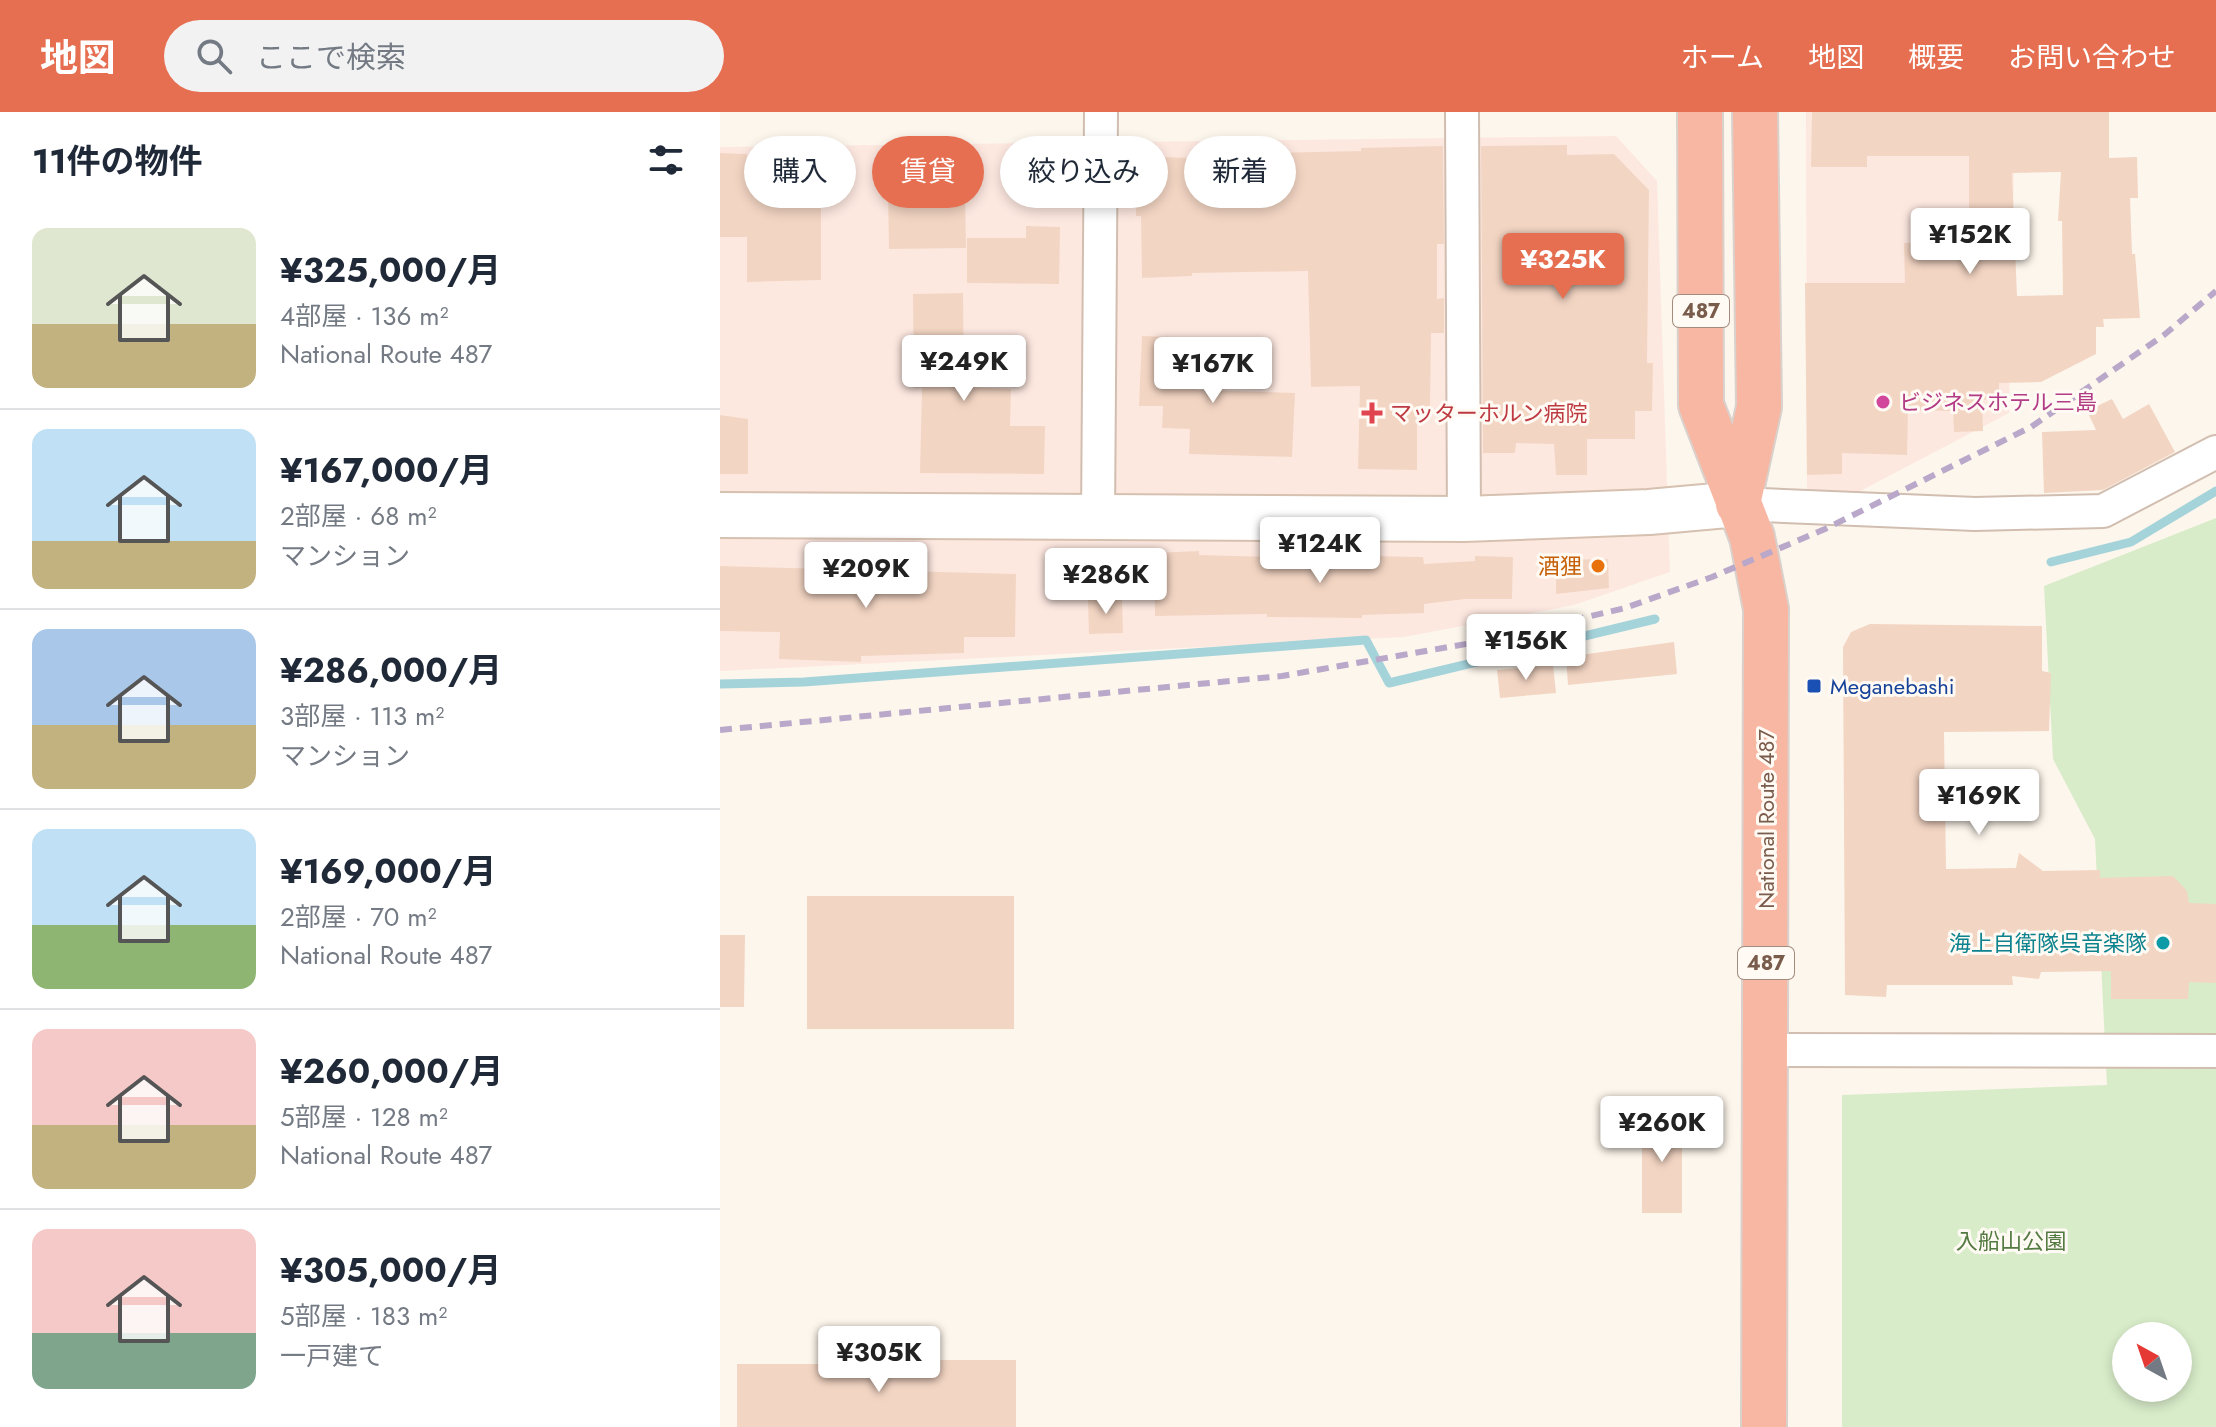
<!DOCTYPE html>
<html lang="ja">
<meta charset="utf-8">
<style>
body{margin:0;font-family:Jost,"Noto Sans JP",sans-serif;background:#f2f2f3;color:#1f2937;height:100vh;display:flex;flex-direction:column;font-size:30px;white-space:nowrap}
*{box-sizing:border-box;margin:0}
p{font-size:26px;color:#747a83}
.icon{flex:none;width:44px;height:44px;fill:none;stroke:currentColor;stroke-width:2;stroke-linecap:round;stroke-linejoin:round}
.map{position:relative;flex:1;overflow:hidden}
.drawer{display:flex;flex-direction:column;background:#fff;width:720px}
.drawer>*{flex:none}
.top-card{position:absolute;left:24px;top:24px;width:760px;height:72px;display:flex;gap:16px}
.needle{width:52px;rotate:320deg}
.fabs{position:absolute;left:1392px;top:1210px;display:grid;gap:16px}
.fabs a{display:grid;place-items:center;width:80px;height:80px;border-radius:50%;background:#fff;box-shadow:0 4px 12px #0003;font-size:40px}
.price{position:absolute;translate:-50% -68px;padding:0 18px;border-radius:8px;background:#fff;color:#222;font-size:26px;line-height:52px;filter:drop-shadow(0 2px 4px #0008)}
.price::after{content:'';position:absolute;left:50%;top:48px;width:24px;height:18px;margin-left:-12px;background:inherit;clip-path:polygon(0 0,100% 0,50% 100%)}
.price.current{background:#e76f51;color:#fff}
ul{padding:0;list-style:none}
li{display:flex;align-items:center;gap:24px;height:200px;padding:0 32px}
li+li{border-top:2px solid #e0e1e3}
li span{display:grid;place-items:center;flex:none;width:224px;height:160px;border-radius:16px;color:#555}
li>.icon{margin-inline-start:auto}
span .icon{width:96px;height:96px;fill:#fffc;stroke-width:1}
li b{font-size:34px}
h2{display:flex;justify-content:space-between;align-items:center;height:96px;padding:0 32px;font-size:34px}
.chip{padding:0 28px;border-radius:36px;background:#fff;box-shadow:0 4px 12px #0003;font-size:28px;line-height:72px}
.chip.current{background:#e76f51;color:#fff}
header{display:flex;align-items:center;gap:48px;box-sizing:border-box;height:112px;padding:0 40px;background:#e76f51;color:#fff}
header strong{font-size:38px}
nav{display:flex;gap:44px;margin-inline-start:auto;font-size:28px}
.search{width:560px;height:72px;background:#f2f2f3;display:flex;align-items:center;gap:20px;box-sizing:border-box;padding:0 28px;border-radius:44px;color:#747a83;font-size:30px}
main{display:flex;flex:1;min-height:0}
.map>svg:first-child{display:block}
.commercial{fill:#fde8e0}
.green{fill:#d8ecc9;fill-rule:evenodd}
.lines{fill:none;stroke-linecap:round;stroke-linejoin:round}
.stream{stroke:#a5d3da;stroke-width:9}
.building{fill:#f3d5c3;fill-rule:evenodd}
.street-casing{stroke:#d1beb0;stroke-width:36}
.secondary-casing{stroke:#d6c0b0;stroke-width:48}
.highway-casing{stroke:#dad1cd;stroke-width:48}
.street{stroke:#fff;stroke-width:32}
.secondary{stroke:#fff;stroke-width:44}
.highway{stroke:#f7b7a3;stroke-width:44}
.rail{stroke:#b9a8c9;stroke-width:6;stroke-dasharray:12 8;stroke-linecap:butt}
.hotel-dot{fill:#d1479c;stroke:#fffaf3;stroke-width:3}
.health-dot{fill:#e0444e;stroke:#fffaf3;stroke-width:3}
.food-dot{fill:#e8710a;stroke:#fffaf3;stroke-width:3}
.transit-dot{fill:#1a4fb4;stroke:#fffaf3;stroke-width:3}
.culture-dot{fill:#0f9aa8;stroke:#fffaf3;stroke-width:3}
.labels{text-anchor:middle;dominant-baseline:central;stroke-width:6;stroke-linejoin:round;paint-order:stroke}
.shield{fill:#fffaf3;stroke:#a28b7f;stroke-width:2}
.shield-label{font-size:20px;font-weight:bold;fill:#7a5c4d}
.hotel-label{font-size:22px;fill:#b23c85;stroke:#fffaf3;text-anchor:start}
.health-label{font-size:22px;fill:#be3a42;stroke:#fffaf3;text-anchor:start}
.food-label{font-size:22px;fill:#c56008;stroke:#fffaf3;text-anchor:end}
.transit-label{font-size:22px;fill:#164399;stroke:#fffaf3;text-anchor:start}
.street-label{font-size:22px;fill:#7a5c4d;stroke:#fffaf3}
.culture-label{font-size:22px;fill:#0d838f;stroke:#fffaf3;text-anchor:end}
.park-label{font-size:22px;fill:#537a41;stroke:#fffaf3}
</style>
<header>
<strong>地図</strong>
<div class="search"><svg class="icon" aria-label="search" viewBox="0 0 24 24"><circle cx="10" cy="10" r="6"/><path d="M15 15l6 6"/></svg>ここで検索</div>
<nav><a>ホーム</a><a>地図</a><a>概要</a><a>お問い合わせ</a></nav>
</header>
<main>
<section class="drawer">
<h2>11件の物件<svg class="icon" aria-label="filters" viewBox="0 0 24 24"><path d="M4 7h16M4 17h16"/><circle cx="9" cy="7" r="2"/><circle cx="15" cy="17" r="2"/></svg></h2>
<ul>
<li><span style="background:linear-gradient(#dfe7d0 60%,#c2b280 0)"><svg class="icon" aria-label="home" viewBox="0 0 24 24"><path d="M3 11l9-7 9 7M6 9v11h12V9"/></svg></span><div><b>¥325,000/月</b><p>4部屋 · 136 m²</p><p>National Route 487</p></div></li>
<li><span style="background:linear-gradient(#bfe0f5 70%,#c2b280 0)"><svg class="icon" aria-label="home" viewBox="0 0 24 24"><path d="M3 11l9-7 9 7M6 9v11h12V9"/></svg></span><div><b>¥167,000/月</b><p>2部屋 · 68 m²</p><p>マンション</p></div></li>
<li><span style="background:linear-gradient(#a9c7e8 60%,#c2b280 0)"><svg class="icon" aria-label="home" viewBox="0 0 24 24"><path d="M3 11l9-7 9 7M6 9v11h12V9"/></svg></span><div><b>¥286,000/月</b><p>3部屋 · 113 m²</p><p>マンション</p></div></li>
<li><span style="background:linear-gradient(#bfe0f5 60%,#8fb573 0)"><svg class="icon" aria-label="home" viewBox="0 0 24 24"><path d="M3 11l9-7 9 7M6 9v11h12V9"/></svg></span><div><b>¥169,000/月</b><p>2部屋 · 70 m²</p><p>National Route 487</p></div></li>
<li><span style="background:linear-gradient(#f6c9c9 60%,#c2b280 0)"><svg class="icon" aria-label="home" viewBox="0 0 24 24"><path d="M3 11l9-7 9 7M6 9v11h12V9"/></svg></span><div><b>¥260,000/月</b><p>5部屋 · 128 m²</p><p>National Route 487</p></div></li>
<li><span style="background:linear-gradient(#f6c9c9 65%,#7fa58c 0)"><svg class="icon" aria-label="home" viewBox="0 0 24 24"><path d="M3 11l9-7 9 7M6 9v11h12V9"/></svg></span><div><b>¥305,000/月</b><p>5部屋 · 183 m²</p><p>一戸建て</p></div></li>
</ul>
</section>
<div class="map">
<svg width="1496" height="1315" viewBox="0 0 1496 1315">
<rect width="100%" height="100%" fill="#fdf6ec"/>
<!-- commercial -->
<path class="commercial" d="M 1086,0 L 1295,0 L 1289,301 L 1087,407 Z
M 896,24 L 937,69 L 950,460 L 854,493 L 684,525 L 0,559 L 0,35 Z"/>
<!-- green -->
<path class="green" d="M 1496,406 L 1496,1315 L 1122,1315 L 1122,983 L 1387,973 L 1375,727 L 1333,647 L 1324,474 ZM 1406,1224 L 1458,1224 L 1458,1276 L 1406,1276 Z"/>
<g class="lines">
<!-- stream -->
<path class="stream" d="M 1331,450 L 1411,430 L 1496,379
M 0,572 L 84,570 L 646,528 L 669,571 L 935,507"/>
</g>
<!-- building -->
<path class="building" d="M 1092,0 L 1389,0 L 1389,46 L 1417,45 L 1418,86 L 1410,86 L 1412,142 L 1415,142 L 1420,206 L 1383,207 L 1384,215 L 1376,215 L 1376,242 L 1321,270 L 1279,271 L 1279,287 L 1262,288 L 1263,319 L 1234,320 L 1233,299 L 1188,298 L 1187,343 L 1122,341 L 1122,362 L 1087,363 L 1085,171 L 1185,171 L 1184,131 L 1249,130 L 1249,44 L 1147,44 L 1147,55 L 1091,55 ZM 1341,60 L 1338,109 L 1342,109 L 1343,183 L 1297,184 L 1292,61 Z
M 847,33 L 847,43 L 894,42 L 929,78 L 927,251 L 933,251 L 932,299 L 915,299 L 915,327 L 867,327 L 867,363 L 836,363 L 834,332 L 796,331 L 795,341 L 763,341 L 761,34 ZM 879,121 L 879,171 L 811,171 L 813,122 Z
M 723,34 L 724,132 L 717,132 L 717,187 L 724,186 L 724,221 L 711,221 L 710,294 L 697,294 L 697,358 L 638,357 L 640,274 L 591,275 L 588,159 L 472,161 L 472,164 L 422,166 L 421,104 L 416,104 L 417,65 L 442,45 L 502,47 L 502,42 L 641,39 L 641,36 Z
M 0,41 L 27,42 L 26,56 L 101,58 L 101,168 L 27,170 L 27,125 L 0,125 Z
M 245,78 L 246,136 L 169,137 L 168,79 Z
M 306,114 L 340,115 L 339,172 L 247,171 L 247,126 L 306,126 Z
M 243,181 L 244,275 L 291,277 L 290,314 L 325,314 L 324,362 L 200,361 L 202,276 L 194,276 L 193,182 Z
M 422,224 L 479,226 L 477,278 L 575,281 L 572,345 L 469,342 L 470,317 L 442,316 L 443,294 L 419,294 Z
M 1392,287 L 1403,307 L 1429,292 L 1455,340 L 1383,378 L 1324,381 L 1322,320 L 1376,318 L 1367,299 Z
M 0,303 L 28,307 L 28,362 L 0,362 Z
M 479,439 L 479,443 L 585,446 L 585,450 L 647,449 L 647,444 L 703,445 L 704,452 L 755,449 L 755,444 L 793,445 L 792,487 L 745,487 L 704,492 L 704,501 L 642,503 L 642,506 L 547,505 L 547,502 L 435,504 L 434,441 Z
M 888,447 L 889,476 L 836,482 L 836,448 Z
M 0,454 L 296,462 L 295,525 L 244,525 L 244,541 L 141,544 L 141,550 L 59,547 L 60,520 L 0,519 Z
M 402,487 L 403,521 L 369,522 L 368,488 Z
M 1150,512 L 1322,514 L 1322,559 L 1331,561 L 1329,619 L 1224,620 L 1226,757 L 1296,756 L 1299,741 L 1323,759 L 1380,758 L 1380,766 L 1453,764 L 1467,779 L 1469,791 L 1496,792 L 1496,871 L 1469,870 L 1468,887 L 1391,887 L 1391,859 L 1321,860 L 1319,867 L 1292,864 L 1293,873 L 1167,873 L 1166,885 L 1125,883 L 1123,535 L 1131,520 Z
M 954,530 L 957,562 L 848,573 L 846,545 Z
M 833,553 L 836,581 L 780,586 L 777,558 Z
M 87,784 L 294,784 L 294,917 L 87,917 Z
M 0,823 L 25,823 L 24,895 L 0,895 Z
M 922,1003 L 962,1004 L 962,1101 L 922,1101 Z
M 128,1248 L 296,1248 L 296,1315 L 17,1315 L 17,1252 L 128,1252 Z"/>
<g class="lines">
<defs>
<path id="street" d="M 742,0 L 744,407
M 1018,392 L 1255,402 L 1383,399 L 1496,340
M 378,407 L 381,0
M 1046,938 L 1496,939"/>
<path id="secondary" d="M 0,403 L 744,407 L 929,400 L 1018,392"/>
<path id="highway" d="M 980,0 L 981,293 L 1032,425 L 1046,497 L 1044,1315
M 1018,392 L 1039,295 L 1035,0"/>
</defs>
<!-- street casing -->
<use href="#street" class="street-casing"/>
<!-- secondary casing -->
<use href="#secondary" class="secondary-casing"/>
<!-- highway casing -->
<use href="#highway" class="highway-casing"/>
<!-- street -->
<use href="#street" class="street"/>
<!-- secondary -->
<use href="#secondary" class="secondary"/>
<!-- highway -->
<use href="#highway" class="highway"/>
<!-- rail -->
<path class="rail" d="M 0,618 L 562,564 L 769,528 L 905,496 L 992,465 L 1105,417 L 1311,315 L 1444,223 L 1496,179"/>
</g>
<!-- markers -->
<circle class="hotel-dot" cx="1163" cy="290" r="8"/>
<path class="health-dot" d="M648 289h8v8h8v8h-8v8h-8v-8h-8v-8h8z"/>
<circle class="food-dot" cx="878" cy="454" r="8"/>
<rect class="transit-dot" x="1086" y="566" width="16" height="16" rx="4"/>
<circle class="culture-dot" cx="1443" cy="831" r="8"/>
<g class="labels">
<!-- shield labels -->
<g class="shield">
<rect x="953" y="183" width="56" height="32" rx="6"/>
<rect x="1018" y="835" width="56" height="32" rx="6"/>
</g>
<g class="shield-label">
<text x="981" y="199">487</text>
<text x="1046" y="851">487</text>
</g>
<!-- hotel labels -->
<g class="hotel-label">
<text x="1179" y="290">ビジネスホテル三島</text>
</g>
<!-- health labels -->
<g class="health-label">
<text x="670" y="301">マッターホルン病院</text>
</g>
<!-- food labels -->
<g class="food-label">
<text x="862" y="454">酒狸</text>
</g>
<!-- transit labels -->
<g class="transit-label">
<text x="1110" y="574">Meganebashi</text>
</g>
<!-- street labels -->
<g class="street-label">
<text transform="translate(1046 707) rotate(-90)">National Route 487</text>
</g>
<!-- culture labels -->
<g class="culture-label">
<text x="1427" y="831">海上自衛隊呉音楽隊</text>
</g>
<!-- park labels -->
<g class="park-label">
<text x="1291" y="1129">入船山公園</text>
</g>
</g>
</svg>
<div class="fabs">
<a><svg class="needle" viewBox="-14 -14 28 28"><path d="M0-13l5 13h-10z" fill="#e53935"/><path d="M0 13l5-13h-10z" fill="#747a83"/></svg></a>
</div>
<b class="price" style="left:1250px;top:164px">¥152K</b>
<b class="price current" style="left:843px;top:189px">¥325K</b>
<b class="price" style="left:244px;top:291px">¥249K</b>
<b class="price" style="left:493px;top:293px">¥167K</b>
<b class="price" style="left:600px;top:473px">¥124K</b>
<b class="price" style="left:146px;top:498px">¥209K</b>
<b class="price" style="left:386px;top:504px">¥286K</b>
<b class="price" style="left:806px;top:570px">¥156K</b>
<b class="price" style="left:1259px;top:725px">¥169K</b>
<b class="price" style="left:942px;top:1052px">¥260K</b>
<b class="price" style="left:159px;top:1282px">¥305K</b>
<div class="top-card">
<a class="chip">購入</a>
<a class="chip current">賃貸</a>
<a class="chip">絞り込み</a>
<a class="chip">新着</a>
</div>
</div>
</main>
